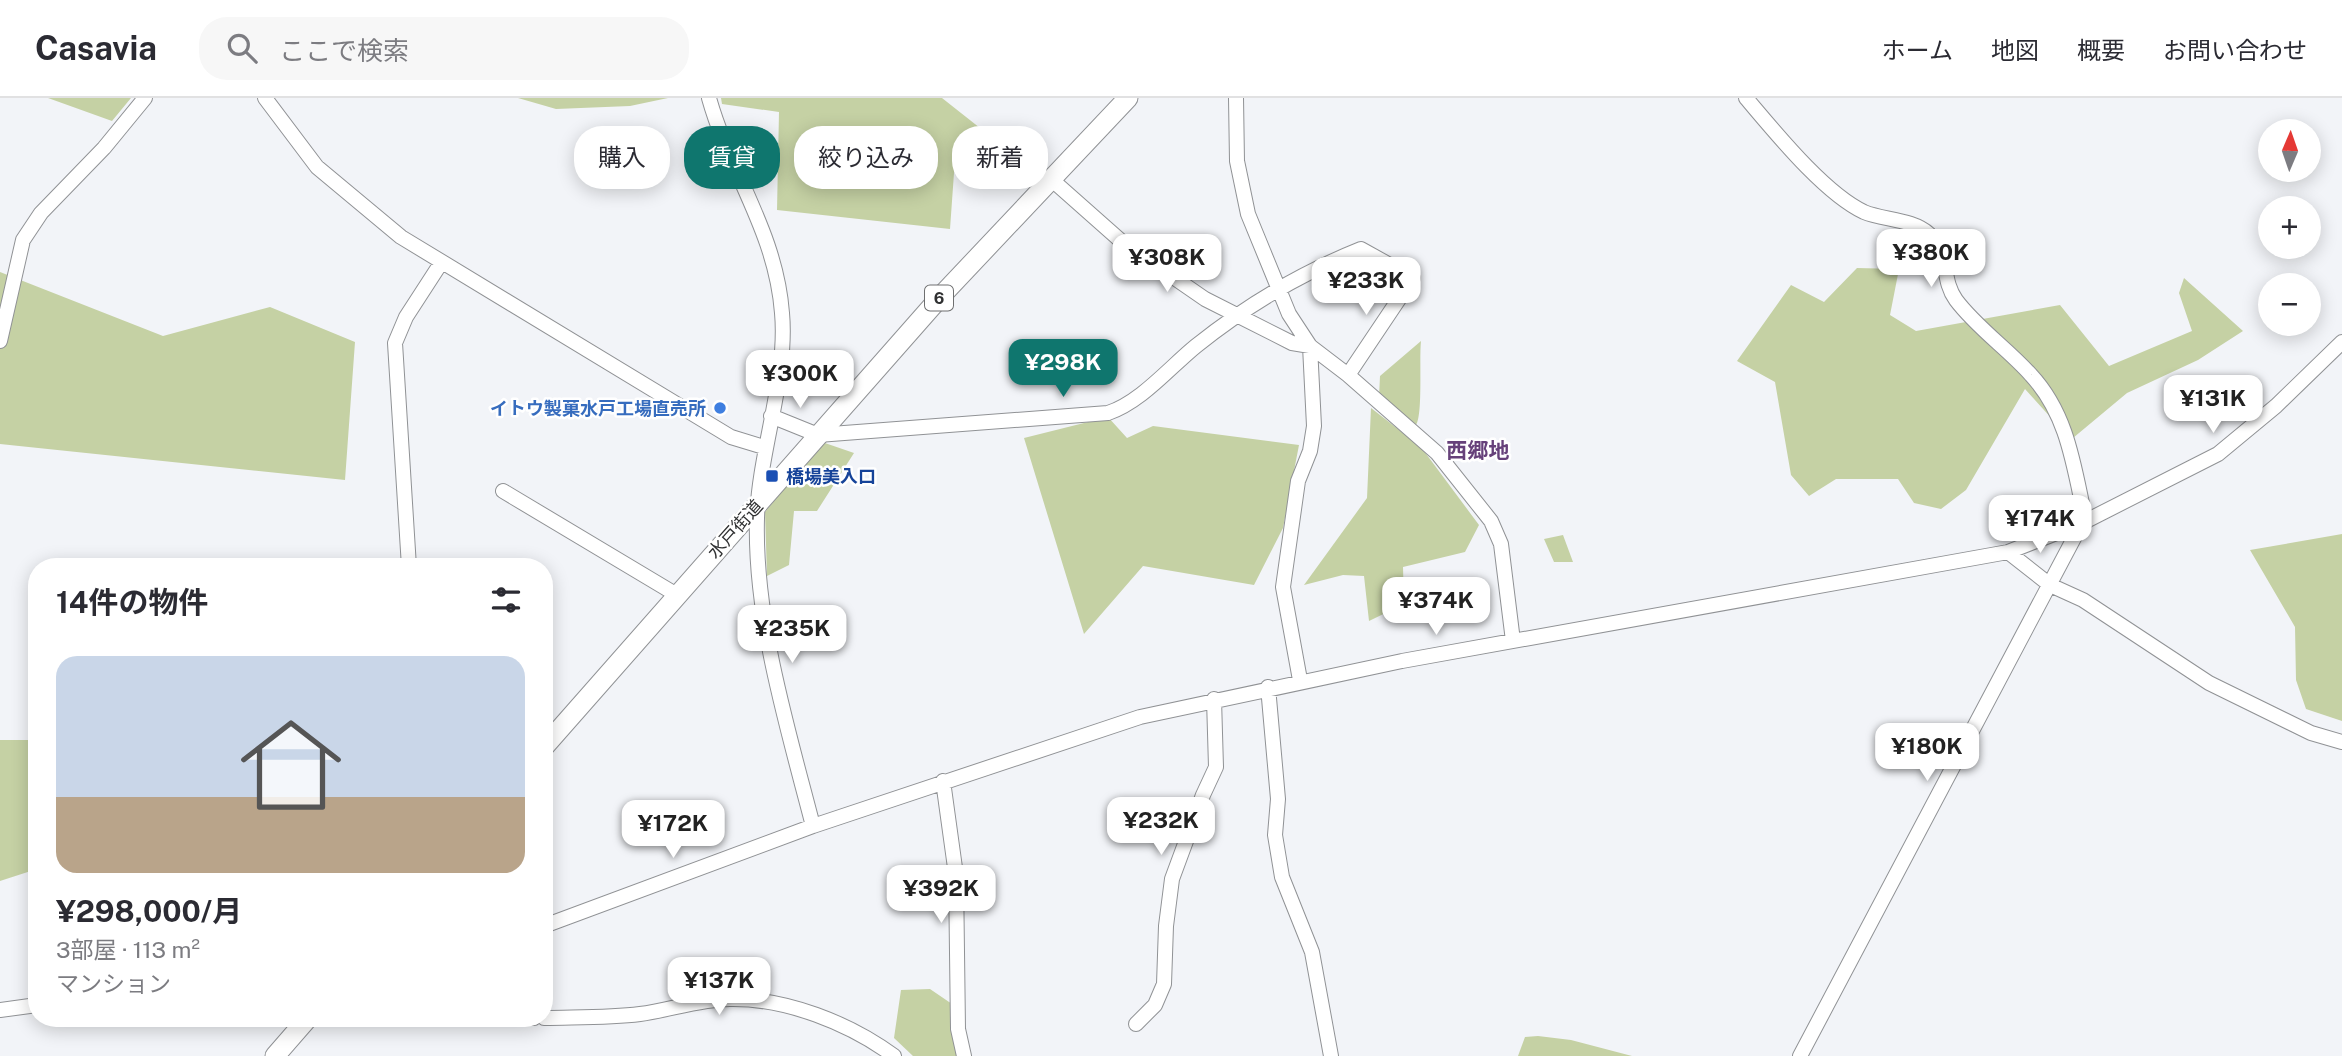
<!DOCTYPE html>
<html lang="ja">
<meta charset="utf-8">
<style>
body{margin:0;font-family:"Public Sans","Noto Sans JP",sans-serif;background:#f7f7f7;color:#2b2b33;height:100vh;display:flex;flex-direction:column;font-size:26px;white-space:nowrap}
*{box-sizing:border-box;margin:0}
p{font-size:23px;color:#7c7c81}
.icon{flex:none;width:38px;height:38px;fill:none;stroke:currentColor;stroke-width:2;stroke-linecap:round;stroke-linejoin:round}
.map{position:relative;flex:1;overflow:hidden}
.panel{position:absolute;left:28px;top:460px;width:525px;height:469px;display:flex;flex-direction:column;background:#fff;border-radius:28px;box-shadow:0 4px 18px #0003}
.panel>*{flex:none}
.top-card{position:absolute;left:574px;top:28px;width:665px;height:63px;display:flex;gap:14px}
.needle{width:46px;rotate:2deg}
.tools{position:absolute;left:2258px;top:21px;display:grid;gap:14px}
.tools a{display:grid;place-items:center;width:63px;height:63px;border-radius:50%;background:#fff;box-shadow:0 4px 18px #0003;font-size:35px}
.price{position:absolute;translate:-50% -60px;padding:0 16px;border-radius:14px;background:#fff;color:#222;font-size:23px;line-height:46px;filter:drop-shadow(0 2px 4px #0008)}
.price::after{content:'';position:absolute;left:50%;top:42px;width:21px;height:16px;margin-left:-10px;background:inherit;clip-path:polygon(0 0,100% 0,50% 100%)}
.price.selected{background:#0f766e;color:#fff}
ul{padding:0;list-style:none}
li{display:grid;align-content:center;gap:14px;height:371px;padding:0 28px}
li span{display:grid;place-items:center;height:217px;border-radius:21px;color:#555}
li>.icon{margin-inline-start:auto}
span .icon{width:126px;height:126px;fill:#fffc;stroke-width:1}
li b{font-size:30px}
h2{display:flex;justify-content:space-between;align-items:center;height:84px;padding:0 28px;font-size:30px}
.pill{padding:0 24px;border-radius:28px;background:#fff;box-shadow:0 4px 18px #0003;font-size:24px;line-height:63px}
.pill.selected{background:#0f766e;color:#fff}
header{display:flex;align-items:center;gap:42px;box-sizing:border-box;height:98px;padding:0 35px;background:#fff;border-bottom:2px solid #e1e1e2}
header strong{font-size:33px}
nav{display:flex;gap:38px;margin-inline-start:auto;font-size:24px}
.search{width:490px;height:63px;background:#f7f7f7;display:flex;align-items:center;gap:18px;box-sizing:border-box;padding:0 24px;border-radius:28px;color:#7c7c81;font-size:26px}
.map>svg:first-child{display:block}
.green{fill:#c5d1a4}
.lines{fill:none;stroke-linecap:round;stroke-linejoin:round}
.minor-casing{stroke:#909295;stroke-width:16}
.highway-casing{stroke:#909295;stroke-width:21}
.minor{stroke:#fff;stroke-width:14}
.highway{stroke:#fff;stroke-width:19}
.shop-dot{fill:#3f7fe0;stroke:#fff;stroke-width:2.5}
.transit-dot{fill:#1a4fb4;stroke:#fff;stroke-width:2.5}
.labels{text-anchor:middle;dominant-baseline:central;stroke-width:5;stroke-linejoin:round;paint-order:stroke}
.shield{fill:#fff;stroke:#6e6f70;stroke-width:2}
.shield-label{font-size:16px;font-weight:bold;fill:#303132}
.shop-label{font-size:18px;font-weight:bold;fill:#366cbe;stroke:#fff;text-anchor:end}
.transit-label{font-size:18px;font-weight:bold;fill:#164399;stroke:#fff;text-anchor:start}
.street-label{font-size:18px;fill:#303132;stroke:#fff}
.quarter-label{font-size:21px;font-weight:bold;fill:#66417a;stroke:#fff}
</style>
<header>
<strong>Casavia</strong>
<div class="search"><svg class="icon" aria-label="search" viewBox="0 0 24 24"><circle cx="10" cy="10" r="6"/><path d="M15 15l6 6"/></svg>ここで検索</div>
<nav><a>ホーム</a><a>地図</a><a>概要</a><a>お問い合わせ</a></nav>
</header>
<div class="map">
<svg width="2342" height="958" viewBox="0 0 2342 958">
<rect width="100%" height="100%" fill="#f2f4f8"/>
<!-- green -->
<path class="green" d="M 48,0 L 131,0 L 112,23 Z
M 518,0 L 668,0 L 630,8 L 556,11 Z
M 721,0 L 942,0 L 1032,71 L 1023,82 L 962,58 L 954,75 L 950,131 L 777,112 L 779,14 L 722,6 Z
M 1857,170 L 1899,171 L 1890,217 L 1916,233 L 2060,207 L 2109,268 L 2192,233 L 2179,195 L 2184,180 L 2243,233 L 2198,262 L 2127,295 L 2067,345 L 2053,322 L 2025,291 L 1966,392 L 1941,411 L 1914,405 L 1898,381 L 1836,381 L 1809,398 L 1791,377 L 1775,284 L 1737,263 L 1791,187 L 1824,204 Z
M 0,174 L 163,238 L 270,209 L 355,244 L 345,382 L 0,346 Z
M 1421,243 C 1419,261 1423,317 1416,327 L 1379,299 L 1380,278 Z
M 1371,310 L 1421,349 L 1479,427 L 1465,454 L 1403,469 L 1404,506 L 1369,523 L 1364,478 L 1343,477 L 1304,487 L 1367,400 Z
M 1108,319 L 1127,340 L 1153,328 L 1299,347 L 1283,430 L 1254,487 L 1143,468 L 1084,536 L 1024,340 Z
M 822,344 L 854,355 L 817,413 L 794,413 L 789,467 L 767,478 L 765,414 Z
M 2342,436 L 2342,623 L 2306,611 L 2296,582 L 2295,529 L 2250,452 Z
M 1563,437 L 1573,464 L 1554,464 L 1544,441 Z
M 0,642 L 32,642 L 37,649 L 37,771 L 0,783 Z
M 930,891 L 952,906 L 959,958 L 913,958 L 894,940 L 901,892 Z
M 1538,938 L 1571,942 L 1632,958 L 1518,958 L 1525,939 Z"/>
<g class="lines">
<defs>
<path id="minor" d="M 265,0 L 317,69 L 401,139 L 731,339 L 764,349
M 709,0 C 730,75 776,134 782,215 C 788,279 759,354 757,420 C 754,521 788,631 813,728
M 1236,0 L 1237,63 L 1248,116 L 1289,216 L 1310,248 L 1348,277 L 1437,355 L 1491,423 L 1501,446 L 1513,543
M 1746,0 C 1775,34 1824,95 1864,114 C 1883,122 1913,121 1929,136 C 1951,155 1940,180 1956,202 C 1977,230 2008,251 2031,277 C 2069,318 2074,371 2086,424
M 1051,81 L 1121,143 L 1205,201 L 1292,245 L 1310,248 L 1314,328 L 1310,353 L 1298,383 L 1283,489 L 1300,582
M 0,243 L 23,142 L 41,115 L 104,50 L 145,0
M 771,318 L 818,337 L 1108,315 C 1141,304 1169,270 1196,248 C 1247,207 1301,175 1361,151 L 1413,180 L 1348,277
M 503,393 L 677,497
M 2008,454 L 2050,487 L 2083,502 L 2209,585 L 2311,635 L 2342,644
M 409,469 L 395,245 L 406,219 L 441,165
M 1268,589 L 1278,701 L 1275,737 L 1282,779 L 1312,854 L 1331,958
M 943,683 L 956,777 L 958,931 L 964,958
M 544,828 L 813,728 L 1140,619 L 1402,563 L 2008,454 L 2082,425 L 2218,356 L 2276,308 L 2342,244
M 0,912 L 37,907
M 527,920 L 534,920
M 544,920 C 576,919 609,920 640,916 C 670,912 700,901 730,901 C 786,900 849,925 894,958
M 1136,926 L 1155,907 L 1164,886 L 1166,828 L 1172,781 L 1203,697 L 1216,669 L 1214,601
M 1800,958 L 2082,425"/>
<path id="highway" d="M 544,649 L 942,197 L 1128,0
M 275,958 L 308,920"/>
</defs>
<!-- minor casing -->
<use href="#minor" class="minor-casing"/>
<!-- highway casing -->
<use href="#highway" class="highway-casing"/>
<!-- minor -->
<use href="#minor" class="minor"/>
<!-- highway -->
<use href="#highway" class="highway"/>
</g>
<!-- markers -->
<circle class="shop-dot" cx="720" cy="310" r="7"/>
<rect class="transit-dot" x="765" y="371" width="14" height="14" rx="3.5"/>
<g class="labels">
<!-- shield labels -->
<rect class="shield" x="925" y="187.5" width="28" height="25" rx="5"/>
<g class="shield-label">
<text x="939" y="200">6</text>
</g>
<!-- shop labels -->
<g class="shop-label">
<text x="706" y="310">イトウ製菓水戸工場直売所</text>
</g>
<!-- transit labels -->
<g class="transit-label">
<text x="786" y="378">橋場美入口</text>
</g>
<!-- street labels -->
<g class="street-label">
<text transform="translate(735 431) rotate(-48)">水戸街道</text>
</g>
<!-- quarter labels -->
<g class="quarter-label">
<text x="1478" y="352">西郷地</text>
</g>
</g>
</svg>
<div class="tools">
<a><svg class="needle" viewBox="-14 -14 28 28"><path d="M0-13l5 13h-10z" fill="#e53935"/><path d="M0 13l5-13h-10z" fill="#7c7c81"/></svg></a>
<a>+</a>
<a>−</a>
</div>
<b class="price" style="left:1931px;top:191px">¥380K</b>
<b class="price" style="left:1167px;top:196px">¥308K</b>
<b class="price" style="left:1366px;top:219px">¥233K</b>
<b class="price selected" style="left:1063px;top:301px">¥298K</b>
<b class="price" style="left:800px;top:312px">¥300K</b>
<b class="price" style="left:2213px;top:337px">¥131K</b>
<b class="price" style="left:2040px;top:457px">¥174K</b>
<b class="price" style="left:1436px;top:539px">¥374K</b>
<b class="price" style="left:792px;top:567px">¥235K</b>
<b class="price" style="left:1927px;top:685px">¥180K</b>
<b class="price" style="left:1161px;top:759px">¥232K</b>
<b class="price" style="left:673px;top:762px">¥172K</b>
<b class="price" style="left:941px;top:827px">¥392K</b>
<b class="price" style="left:719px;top:919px">¥137K</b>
<div class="top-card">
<a class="pill">購入</a>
<a class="pill selected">賃貸</a>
<a class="pill">絞り込み</a>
<a class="pill">新着</a>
</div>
<section class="panel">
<h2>14件の物件<svg class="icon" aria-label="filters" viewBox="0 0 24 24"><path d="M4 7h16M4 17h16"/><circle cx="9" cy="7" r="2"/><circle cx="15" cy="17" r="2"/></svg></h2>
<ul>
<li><span style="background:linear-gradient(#c9d6e8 65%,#b9a48a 0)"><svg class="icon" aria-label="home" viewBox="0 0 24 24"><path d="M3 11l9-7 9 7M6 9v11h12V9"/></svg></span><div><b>¥298,000/月</b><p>3部屋 · 113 m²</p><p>マンション</p></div></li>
</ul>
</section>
</div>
